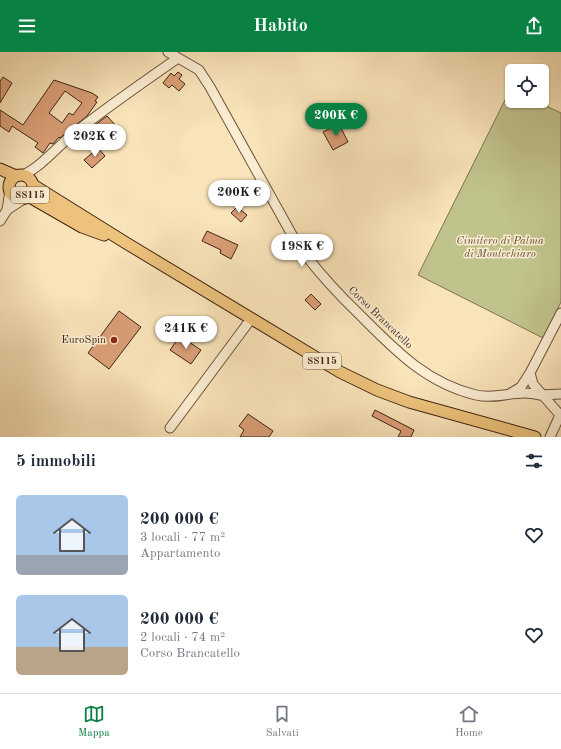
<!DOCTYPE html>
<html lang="it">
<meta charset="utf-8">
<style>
body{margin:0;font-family:"Old Standard TT",serif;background:#f2f2f3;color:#1f2937;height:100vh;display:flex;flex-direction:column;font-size:15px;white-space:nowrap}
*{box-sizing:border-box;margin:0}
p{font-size:13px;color:#747a83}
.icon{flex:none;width:22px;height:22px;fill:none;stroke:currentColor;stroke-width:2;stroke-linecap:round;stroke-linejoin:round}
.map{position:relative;height:385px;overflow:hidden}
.details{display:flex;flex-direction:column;background:#fff;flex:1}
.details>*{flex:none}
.controls{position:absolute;left:505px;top:12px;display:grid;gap:8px}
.controls a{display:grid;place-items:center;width:44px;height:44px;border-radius:6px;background:#fff;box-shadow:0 1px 3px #0004;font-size:20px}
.price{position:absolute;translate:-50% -34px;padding:0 9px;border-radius:14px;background:#fff;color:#222;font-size:13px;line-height:26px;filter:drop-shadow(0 1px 2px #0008)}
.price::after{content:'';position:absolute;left:50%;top:24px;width:12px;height:9px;margin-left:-6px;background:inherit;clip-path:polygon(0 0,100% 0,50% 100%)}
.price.current{background:#0b8043;color:#fff}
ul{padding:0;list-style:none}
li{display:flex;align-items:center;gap:12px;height:100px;padding:0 16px}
li span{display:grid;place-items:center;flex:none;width:112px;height:80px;border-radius:6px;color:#555}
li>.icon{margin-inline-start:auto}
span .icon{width:48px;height:48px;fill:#fffc;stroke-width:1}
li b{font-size:17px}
h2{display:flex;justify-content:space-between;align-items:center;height:48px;padding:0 16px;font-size:17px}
header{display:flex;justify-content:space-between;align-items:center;height:52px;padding:0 16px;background:#0b8043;color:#fff;font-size:18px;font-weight:700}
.tabs{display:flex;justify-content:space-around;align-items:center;height:56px;border-top:1px solid #e0e1e3;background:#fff;font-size:11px;color:#747a83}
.tabs a{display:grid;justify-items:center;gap:2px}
.tabs .current{color:#0b8043}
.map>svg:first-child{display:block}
.green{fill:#c1c38c;stroke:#807350}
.building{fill:#da9f77;stroke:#402314;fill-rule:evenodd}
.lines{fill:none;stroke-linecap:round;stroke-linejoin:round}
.minor-casing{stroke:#6e533d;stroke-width:11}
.major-casing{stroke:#402314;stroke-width:13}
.minor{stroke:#fbedd2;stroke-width:9}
.major{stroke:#ecc27c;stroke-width:11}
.poi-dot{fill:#8f2418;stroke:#fbedd2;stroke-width:1.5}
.labels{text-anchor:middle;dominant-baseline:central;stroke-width:3;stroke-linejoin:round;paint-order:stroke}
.shield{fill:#fbedd2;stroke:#78604d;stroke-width:1}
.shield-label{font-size:10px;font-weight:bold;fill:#402314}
.park-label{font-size:11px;font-style:italic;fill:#604b32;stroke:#fbedd2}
.street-label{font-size:11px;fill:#402314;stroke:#fbedd2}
.poi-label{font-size:11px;fill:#402314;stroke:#fbedd2;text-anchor:end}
</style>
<header><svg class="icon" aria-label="menu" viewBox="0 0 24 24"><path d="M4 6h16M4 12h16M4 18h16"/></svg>Habito<svg class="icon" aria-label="share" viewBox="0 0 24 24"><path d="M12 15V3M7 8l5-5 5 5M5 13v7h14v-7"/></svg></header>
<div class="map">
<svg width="561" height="385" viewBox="0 0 561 385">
<rect width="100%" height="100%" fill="#f9e3b9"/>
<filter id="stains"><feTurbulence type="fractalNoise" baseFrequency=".005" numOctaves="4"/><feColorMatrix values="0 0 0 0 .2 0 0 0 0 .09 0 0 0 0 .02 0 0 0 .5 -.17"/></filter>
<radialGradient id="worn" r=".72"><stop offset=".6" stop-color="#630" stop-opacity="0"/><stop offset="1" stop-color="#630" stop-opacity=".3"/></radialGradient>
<!-- green -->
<path class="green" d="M 511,36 L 512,37 L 512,49 L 536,49 L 561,61 L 561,250 L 543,286 L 418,223 Z"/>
<!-- building -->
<path class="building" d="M 178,20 L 182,23 L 179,27 L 185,32 L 179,39 L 172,33 L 169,36 L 163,31 L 171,21 L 174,24 Z
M 3,25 L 12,31 L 0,51 L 0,29 Z
M 54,28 L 92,41 L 98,45 L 95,49 L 97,50 L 87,64 L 60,86 L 59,85 L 53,92 L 50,91 L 43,101 L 35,95 L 38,91 L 12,74 L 9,80 L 0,74 L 0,58 L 23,73 ZM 65,39 L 82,51 L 73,63 L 69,61 L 62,71 L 49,61 Z
M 107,64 L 118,76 L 104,89 L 91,76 Z
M 339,72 L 348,90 L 333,98 L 323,80 Z
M 98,96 L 105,104 L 92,116 L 84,108 Z
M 237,155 L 247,163 L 241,170 L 231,161 Z
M 207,179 L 238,193 L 231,207 L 220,201 L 221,198 L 202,189 Z
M 311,242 L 321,252 L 315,258 L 305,248 Z
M 119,259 L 141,275 L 109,317 L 88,301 Z
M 180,284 L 201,298 L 191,312 L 170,298 Z
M 375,358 L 414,378 L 411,385 L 398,385 L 401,379 L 372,364 Z
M 248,362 L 273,379 L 269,385 L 240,385 L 244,378 L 239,374 Z"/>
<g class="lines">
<defs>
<path id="minor" d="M 168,0 L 199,18 L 210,35 L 296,190 C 315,217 336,240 360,263 C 395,298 426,331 476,343 C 493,347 508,341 525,341 C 530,341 535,342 540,343 C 547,343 554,342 561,342
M 23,123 C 42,114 56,96 73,82 C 107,55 142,31 178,6
M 7,158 L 25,146
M 0,169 L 7,158 L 10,138
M 561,261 L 530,321 L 533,332 L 561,364
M 511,341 L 521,335 L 530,321
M 170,376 L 251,267
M 550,385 L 560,363"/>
<path id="major" d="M 0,117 L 16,124
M9 135a12 12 0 1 1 24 0a12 12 0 1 1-24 0Z
M 33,133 L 126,191 L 340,320 L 377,338 L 409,350 L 535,385
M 28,144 L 82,175 L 104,183"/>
</defs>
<!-- minor casing -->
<use href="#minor" class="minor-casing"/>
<!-- major casing -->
<use href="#major" class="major-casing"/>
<!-- minor -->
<use href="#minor" class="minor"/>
<!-- major -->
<use href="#major" class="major"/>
</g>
<!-- markers -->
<circle class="poi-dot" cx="114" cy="288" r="4"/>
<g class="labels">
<!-- shield labels -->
<g class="shield">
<rect x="11" y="135" width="38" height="16" rx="3"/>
<rect x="303" y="301" width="38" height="16" rx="3"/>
</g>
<g class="shield-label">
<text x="30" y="143">SS115</text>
<text x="322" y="309">SS115</text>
</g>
<!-- park labels -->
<g class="park-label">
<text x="500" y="189">Cimitero di Palma<tspan x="500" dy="13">di Montechiaro</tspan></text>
</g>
<!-- street labels -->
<g class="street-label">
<text transform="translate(380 266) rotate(44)">Corso Brancatello</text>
</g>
<!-- poi labels -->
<g class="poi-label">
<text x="106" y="288">EuroSpin</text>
</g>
</g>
<rect width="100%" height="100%" filter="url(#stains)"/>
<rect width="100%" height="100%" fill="url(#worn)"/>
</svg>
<div class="controls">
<a><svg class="icon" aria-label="locate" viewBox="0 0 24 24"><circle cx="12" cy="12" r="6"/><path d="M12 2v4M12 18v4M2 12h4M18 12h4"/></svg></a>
</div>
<b class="price current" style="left:336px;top:85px">200K €</b>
<b class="price" style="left:95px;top:106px">202K €</b>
<b class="price" style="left:239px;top:162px">200K €</b>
<b class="price" style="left:302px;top:216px">198K €</b>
<b class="price" style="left:186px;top:298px">241K €</b>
</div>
<section class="details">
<h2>5 immobili<svg class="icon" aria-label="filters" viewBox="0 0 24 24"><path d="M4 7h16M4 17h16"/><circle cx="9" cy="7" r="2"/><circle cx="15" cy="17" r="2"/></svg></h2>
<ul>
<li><span style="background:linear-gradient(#a9c7e8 75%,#9aa5b1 0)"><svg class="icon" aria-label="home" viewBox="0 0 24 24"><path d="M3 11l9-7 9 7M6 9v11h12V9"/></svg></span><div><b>200 000 €</b><p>3 locali · 77 m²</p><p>Appartamento</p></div><svg class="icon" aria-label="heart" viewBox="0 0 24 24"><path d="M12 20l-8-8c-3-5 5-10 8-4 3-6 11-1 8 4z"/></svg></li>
<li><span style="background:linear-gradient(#a9c7e8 65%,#b9a48a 0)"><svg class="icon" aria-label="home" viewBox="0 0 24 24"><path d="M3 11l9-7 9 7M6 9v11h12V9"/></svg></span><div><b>200 000 €</b><p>2 locali · 74 m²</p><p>Corso Brancatello</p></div><svg class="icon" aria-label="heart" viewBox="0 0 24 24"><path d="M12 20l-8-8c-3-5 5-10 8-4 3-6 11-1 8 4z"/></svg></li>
</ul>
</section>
<nav class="tabs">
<a class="current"><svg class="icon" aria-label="map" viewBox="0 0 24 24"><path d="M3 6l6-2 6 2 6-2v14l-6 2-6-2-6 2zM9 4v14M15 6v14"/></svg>Mappa</a>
<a><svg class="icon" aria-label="saved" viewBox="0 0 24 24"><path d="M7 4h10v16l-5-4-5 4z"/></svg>Salvati</a>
<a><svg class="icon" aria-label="home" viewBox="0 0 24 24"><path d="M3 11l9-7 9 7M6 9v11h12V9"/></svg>Home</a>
</nav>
